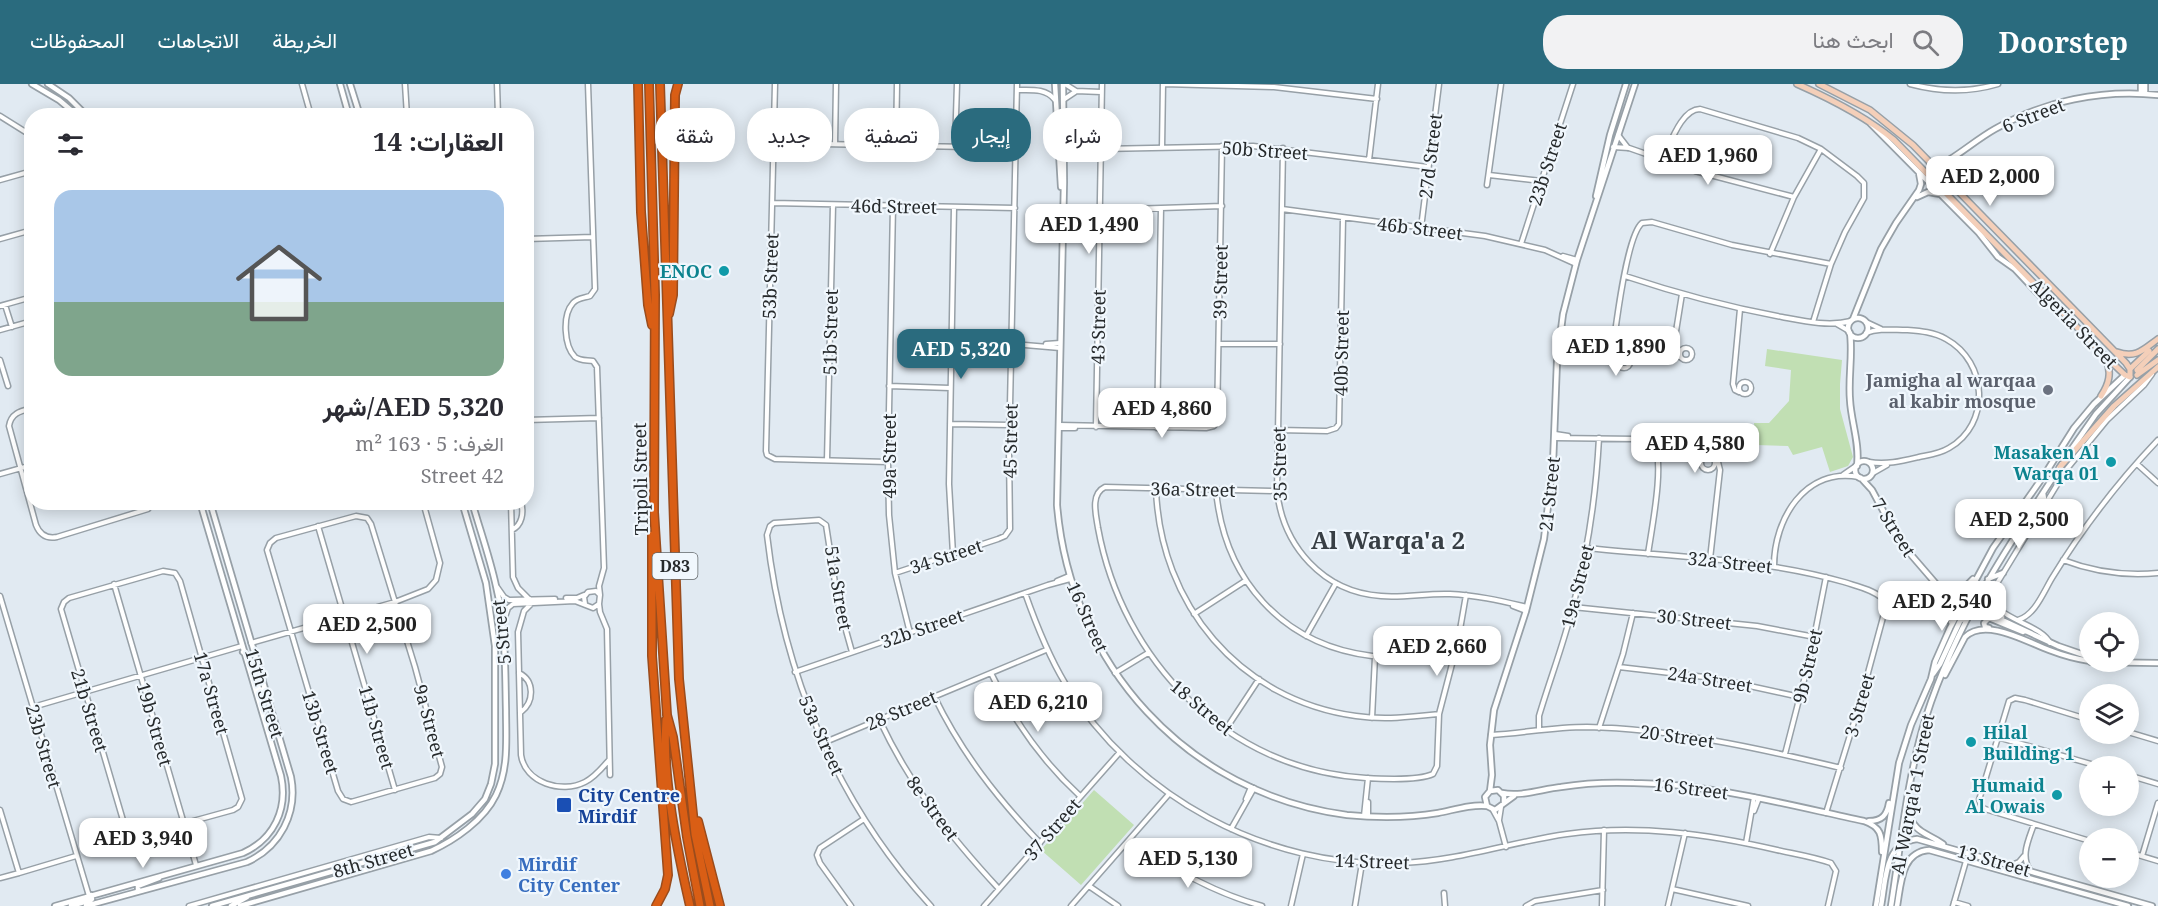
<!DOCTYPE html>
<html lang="ar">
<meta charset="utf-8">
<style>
body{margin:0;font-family:"Noto Serif",Vazirmatn,serif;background:#f2f2f3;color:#2b2b33;direction:rtl;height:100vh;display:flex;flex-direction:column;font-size:22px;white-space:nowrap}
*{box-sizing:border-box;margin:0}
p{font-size:20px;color:#7c7c81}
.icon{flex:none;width:33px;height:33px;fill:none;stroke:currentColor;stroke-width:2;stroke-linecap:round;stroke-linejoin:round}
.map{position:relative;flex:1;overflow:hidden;direction:ltr}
.side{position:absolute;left:24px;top:24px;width:510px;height:402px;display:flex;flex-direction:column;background:#fff;border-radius:24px;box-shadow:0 3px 15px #0003;direction:rtl}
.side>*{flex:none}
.guide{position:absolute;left:552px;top:24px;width:570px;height:54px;direction:rtl;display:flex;gap:12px}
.buttons{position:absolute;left:2079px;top:528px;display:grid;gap:12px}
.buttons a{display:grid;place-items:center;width:60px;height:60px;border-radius:50%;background:#fff;box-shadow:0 3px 15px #0003;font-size:30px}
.price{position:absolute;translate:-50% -51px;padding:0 14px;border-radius:12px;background:#fff;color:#222;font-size:20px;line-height:39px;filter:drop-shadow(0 2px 3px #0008)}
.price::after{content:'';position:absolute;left:50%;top:36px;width:18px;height:14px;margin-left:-9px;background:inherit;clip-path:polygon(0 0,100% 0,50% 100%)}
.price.active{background:#2a6b7e;color:#fff}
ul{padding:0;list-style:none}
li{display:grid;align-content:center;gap:12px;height:318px;padding:0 30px}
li+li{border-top:2px solid #e1e1e2}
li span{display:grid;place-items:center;height:186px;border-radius:18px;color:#555}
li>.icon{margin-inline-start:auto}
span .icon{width:108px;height:108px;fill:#fffc;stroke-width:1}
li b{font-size:26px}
h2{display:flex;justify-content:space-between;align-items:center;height:72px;padding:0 30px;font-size:26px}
.pill{padding:0 21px;border-radius:24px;background:#fff;box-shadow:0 3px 15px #0003;font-size:21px;line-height:54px}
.pill.active{background:#2a6b7e;color:#fff}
header{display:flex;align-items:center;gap:36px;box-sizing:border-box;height:84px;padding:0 30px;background:#2a6b7e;color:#fff}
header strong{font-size:28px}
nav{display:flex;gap:33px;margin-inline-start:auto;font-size:21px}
.search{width:420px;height:54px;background:#f2f2f3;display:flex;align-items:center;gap:15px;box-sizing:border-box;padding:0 21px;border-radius:24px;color:#7c7c81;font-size:22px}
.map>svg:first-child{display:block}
.green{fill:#c1dfb3}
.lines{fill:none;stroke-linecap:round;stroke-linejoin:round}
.minor-casing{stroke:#97a0a7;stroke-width:7}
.tertiary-casing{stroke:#97a0a7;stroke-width:8}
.secondary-casing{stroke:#97a0a7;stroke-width:8}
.motorway-casing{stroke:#9a4c1d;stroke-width:10}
.minor{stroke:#fff;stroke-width:4}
.tertiary{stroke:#fff;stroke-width:4.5}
.secondary{stroke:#f4cfb9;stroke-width:5}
.motorway{stroke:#d95e15;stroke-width:7}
.culture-dot{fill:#0f9aa8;stroke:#f0f7fd;stroke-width:2}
.worship-dot{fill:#6b7280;stroke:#f0f7fd;stroke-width:2}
.transit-dot{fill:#1a4fb4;stroke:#f0f7fd;stroke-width:2}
.shop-dot{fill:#3f7fe0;stroke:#f0f7fd;stroke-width:2}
.labels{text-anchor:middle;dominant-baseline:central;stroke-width:4.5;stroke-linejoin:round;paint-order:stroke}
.shield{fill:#f0f7fd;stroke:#63686b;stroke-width:1.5}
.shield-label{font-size:16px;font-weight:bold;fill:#262a2c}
.street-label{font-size:18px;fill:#262a2c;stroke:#f0f7fd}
.culture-label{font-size:18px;font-weight:bold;fill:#0d838f;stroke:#f0f7fd;text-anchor:end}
.worship-label{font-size:18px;font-weight:bold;fill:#5b616d;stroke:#f0f7fd;text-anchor:end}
.transit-label{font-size:18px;font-weight:bold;fill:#164399;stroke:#f0f7fd;text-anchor:start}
.shop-label{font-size:18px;font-weight:bold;fill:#366cbe;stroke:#f0f7fd;text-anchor:start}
.district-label{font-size:24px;font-weight:bold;fill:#383f45;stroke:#f0f7fd}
</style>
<header>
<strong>Doorstep</strong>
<div class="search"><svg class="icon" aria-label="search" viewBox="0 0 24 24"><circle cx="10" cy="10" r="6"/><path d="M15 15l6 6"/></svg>ابحث هنا</div>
<nav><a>الخريطة</a><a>الاتجاهات</a><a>المحفوظات</a></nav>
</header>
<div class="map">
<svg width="2158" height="822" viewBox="0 0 2158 822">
<rect width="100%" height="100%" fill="#e1eaf2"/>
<!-- green -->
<path class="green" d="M 1767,265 L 1842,276 L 1840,300 L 1840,325 L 1853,373 L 1848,382 L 1830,388 L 1822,363 L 1793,371 L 1788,362 L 1756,361 L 1754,339 L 1769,339 L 1789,317 L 1791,286 L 1765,282 Z
M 1094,706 L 1134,741 L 1081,801 L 1041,766 Z"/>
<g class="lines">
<defs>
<path id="minor" d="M 302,0 L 311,32
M 405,0 L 407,32
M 497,0 L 498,32
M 588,0 L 595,205 L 590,212 C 584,214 577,214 573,219 C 562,231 564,262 575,273 C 580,277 587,276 593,277 L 597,283 L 604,484 L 599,502 L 600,511
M 775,0 L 766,367 L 767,371 L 775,375 L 888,378
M 1065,0 L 1076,7 L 1101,8
M 1164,0 L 1274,3 L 1377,15
M 1910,0 C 1940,8 1968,9 1998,0
M 1017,6 C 1031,6 1046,4 1055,16
M 1063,16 L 1075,8
M 0,32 L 32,52
M 1618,51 L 1628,64
M 774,59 L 1016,64
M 835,60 L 836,0
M 896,62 L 897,0
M 955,63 L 957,0
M 1613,63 L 1629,64 L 1695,87 L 1794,113
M 1162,64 L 1163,0
M 1283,64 L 1277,407 C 1283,462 1323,508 1381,512 C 1404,514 1427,509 1450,510 C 1476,511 1501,517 1527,523
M 1101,65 L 1253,62 L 1428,83
M 1369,76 L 1378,0
M 1662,76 C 1670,61 1681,25 1700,25 L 1798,54 L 1821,65 L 1857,92 L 1864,99 L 1864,114 L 1845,148 L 1831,180 L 1813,238
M 1489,91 L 1541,97
M 0,96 L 32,87
M 1487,101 L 1501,0
M 772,119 L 1015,124
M 893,122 L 888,378 L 889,431 L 895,489 L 910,549
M 1282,125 L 1485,152 L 1545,166 L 1576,180
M 1100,126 L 1222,122
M 1421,144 L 1439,0
M 0,155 L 32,146
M 526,155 L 593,153
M 1521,160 L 1573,0
M 1770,170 L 1794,113 L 1821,65
M 1563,172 L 1577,176
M 1625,192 C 1676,209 1728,223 1782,233 C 1803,237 1829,243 1851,237
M 5,221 L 12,243
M 0,222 L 32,213
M 1866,238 L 1881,245
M 1837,240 L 1849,247
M 0,246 L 32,237
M 1866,249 C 1879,244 1892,246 1907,246 C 1920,247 1934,248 1946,255 C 1988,278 1991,340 1949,364 C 1939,370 1929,371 1919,373 C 1902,377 1886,381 1869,378
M 1012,260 L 1060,264
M 1046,260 L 1060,259
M 1219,260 L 1280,260
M1680 270a6 6 0 1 1 12 0a6 6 0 1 1-12 0Z
M1618 278a6 6 0 1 1 12 0a6 6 0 1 1-12 0Z
M 1680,273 L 1673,266 L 1682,210
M 0,276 L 8,302
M 1617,279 L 1612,272 C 1615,249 1626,152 1642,139 L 1652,138 L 1732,161 L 1831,180
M1739 304a6 6 0 1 1 12 0a6 6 0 1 1-12 0Z
M 889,302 L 950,304
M 1739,308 L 1735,306 L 1733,300 L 1740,225
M 32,324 C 21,327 11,329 9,342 L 36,441 C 40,451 47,455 57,453 L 148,425 L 154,418
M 526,336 L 599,334
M 950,340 L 1010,341
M 1059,341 L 1206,344 L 1214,342 L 1217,338 L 1222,62
M 1096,343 L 1102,0
M 1059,344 L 1075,344
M 1157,344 L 1161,124
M 1278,346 L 1327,347 L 1336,344 L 1339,340 L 1343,134
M 1555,350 L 1568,352
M 1555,354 L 1637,355 L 1653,359 C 1666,375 1651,448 1648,470
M1701 379a7 7 0 1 1 14 0a7 7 0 1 1-14 0Z
M 827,376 L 833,121
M 2137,380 L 2158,399
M 1873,389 L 1887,381
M 0,390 L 32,381
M 1843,391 L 1856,382
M 1156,405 C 1160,520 1239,616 1356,632 C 1384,636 1411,633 1439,630
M 1216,406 C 1224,495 1282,561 1372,572 C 1399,575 1427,569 1455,571
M 1277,407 L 1105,403 C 1090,410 1096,431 1098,444 C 1122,576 1227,686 1366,694 C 1383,695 1418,697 1433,690 L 1437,682 L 1439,630 L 1458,557 L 1466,511
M 511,418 L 513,493 L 518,504 L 530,516
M 356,432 L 367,434 L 371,440 L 415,583 L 442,683 L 440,690 L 435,694 L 351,718 L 343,715 L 338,707 L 267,466 L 270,459 L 276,454 Z
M 318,442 L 395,706
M 512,446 C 522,441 524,429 521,418
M 1587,464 C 1673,473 1760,474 1844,498 C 1856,502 1872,505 1882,514 L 1885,526 L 1859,622 L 1826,729
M 953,470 L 949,400 L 954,123
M 1710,475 L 1720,386 L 1718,378 L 1713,375
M 2063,476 C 2094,488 2125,492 2158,489
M 1774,482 C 1774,435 1805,383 1859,393
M 163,487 L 175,489 L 180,497 L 242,715 L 238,723 L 233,726 L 135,753 L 130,750 L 125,743 L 61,525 L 64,518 L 69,514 Z
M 895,489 L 998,455 L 1005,452 L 1010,445 L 1009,367 L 1017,0
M 1057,497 L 1069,492
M 114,500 L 196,781
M 497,503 L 504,513 L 509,516 L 555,515
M 1025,509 C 1036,540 1048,571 1065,599 C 1134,713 1268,785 1401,779 C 1458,777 1511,758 1567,750 C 1638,740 1708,750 1777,766 C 1795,770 1814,773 1831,779 L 1836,787 L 1828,822
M 0,512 L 89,812
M 566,514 L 577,514 L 584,511
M 532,519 L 524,527 L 518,548 L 521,671 C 525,699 562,710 585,698 C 595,693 602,684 609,676
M 599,520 L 600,528 L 607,545 L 610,691
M 1513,522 L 1526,527
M 1573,523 L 1757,542 L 1815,553
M 1194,530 L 1245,497
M 2018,536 C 2035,531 2043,509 2052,494 C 2082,445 2118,398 2158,356
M 503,539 L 508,524 L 513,520 L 575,517 L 593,524 L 599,520 L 600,511 L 596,507 L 588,508 L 584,513 L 585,520
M 1306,552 L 1336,499
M 251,559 L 395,518 L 428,505 L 436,496 L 440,479 L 423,418
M 2050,559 C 2039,537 1986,535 1993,506 L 2066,386 L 2107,336 L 2144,301 L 2152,290
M 852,568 L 838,518 L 826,441 L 819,436 L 774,439 L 770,442 L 767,451 C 783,589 836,719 931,822
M 1619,583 L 1713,594 L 1800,613
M 795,588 L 1048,501 L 1070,495
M 519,589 C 535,597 534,618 521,628
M 991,589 C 1013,636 1042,677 1080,712
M 1115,589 L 1148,569
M 934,612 C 961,668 997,714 1040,759
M 33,623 L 242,562
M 1372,634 L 1375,573
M 879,635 C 911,703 949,751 999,805
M 2090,636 L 2025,616 L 2015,614 L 2009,617 L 1979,716 L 1981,722 L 1985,725 L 2090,757
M 1599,644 L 1623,570 L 1633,529
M 1226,645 L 1259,595
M 1539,646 L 1539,632 C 1550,595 1564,559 1573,522 C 1588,467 1596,411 1599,354
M 2128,648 L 2158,657
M 1491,651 C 1523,649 1554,643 1587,643 C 1672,645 1758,664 1841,684
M 1997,653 L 2098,682
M 823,659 L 1046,566
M 1785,670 L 1811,569 L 1826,493
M 2128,691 L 2158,700
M 1246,715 L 1251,703
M 1368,718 L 1368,732
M 0,726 L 19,789 L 0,794
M 1493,726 L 1499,737 L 1506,763
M 1754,727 L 1759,714
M 1364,732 L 1368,694
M 1499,736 L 1501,723
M 1231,745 L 1254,704
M 1130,756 C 1170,784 1214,809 1262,822
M 1746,759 L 1754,713
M 2128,768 L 2158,777
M 2142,772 L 2158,719
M 2012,781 L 2019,778 L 2024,772
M 2030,786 C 2020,772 2029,755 2034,740
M 19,789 L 76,772
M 1089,802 L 1118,822
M 1672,805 L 1748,822
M 1444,809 L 1445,822
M 1954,818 L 1968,822
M 189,822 L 429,753 L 441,754
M 851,822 L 820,779 L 817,771 L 820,764 L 864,735
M 984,822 L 1120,668
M 1071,822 L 1169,710
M 1291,822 L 1303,770
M 1355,822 L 1362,779
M 1526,822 L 1535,817 L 1603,806
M 1602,822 L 1604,746
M 1668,822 L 1685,749
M 1953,822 L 1966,777"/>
<path id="tertiary" d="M 32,0 L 59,16 L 78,32
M 48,0 L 69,14 L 87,32
M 340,0 L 349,32
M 350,0 L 360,32
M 1055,0 L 1061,103
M 1063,0 L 1064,98 L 1057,421 C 1070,580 1187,710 1347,731 C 1377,734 1408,734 1438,729 C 1454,726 1471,720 1487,722
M 2145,0 L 2145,10
M 2141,10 L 2141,0
M 1871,40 L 1979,149 L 1998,173 L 2015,185 L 2044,216 L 2054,220
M 1930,79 L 1942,79 L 1949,76 C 1965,66 1979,54 1995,45 C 2044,17 2102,5 2158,11
M 1948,97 L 1947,86 L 1951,76
M 1596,112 L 1610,51 L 1626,0
M 1917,113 L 1928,108 L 1940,110
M1848 244a10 10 0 1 1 20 0a10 10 0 1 1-20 0Z
M 1853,235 L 1881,165 L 1896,139 L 1919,106 L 1921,100 L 1919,89
M 1850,249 C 1853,271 1848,293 1850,316 C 1851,337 1860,360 1857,382
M 2066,373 L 2096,330 L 2130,293
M1855 386a9 9 0 1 1 18 0a9 9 0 1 1-18 0Z
M 1861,394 L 1872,406 L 1900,458 L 1950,516 L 1953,525 L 1951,538
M 2043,409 L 2045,421
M 1988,495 L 2003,489
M 1942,506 C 1957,511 1963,506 1973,495
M 1983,508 L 1987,522 L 2002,533
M 1989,544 L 1985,543 L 1984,539 L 1989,534 L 2023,548
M 243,568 L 249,573 L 259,605 L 261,607 L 264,604
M 2091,578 L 2158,579
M 1933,590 L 1940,580 L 1960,537 L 1971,529 L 1987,529 L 2058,562 L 2090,573
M 1945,591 L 1965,553 C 1985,533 2027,558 2049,566 C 2062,571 2076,575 2090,577
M 1490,707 L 1492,691 L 1490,661 L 1494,626 L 1526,527 L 1544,455 L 1553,380 L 1557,277 L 1563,230 L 1577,176 L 1635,0
M 1502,709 C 1521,713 1542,705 1561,703 C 1585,699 1609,698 1634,699 C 1712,700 1788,721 1864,737 C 1881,743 1882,751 1882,768
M 1504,719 L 1504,712 L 1498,706 L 1490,707 L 1485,713 L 1487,722 L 1495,726 L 1514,712
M 1908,726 C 1915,751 1925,747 1943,760
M 1869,737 C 1882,737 1887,731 1889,719
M 138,807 L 138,802 L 159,794
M 55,822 L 243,769 C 274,755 288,725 281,692 L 200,418
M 71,822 L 91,816 L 92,815 L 91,811
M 86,822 L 247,778 C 280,763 298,729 291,693 L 210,418
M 212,822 L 435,758 L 472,730 L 485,715 L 491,700 L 495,680 L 495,562 L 486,499 L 462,418
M 231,822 L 247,813
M 240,822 L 431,767 C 455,756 484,736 496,711 C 509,684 506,655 506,626 C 505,585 506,543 496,502 C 490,474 480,446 472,418
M 1876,822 L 1899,679 L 1911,641 L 1931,595 L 1935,578 L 1950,544 L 1993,464 L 2045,390 L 2074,344 L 2094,320 L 2125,291
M 1881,822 C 1886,796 1884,759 1917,755 L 2152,822
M 1891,822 C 1901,759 1907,694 1926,633 C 1955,541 2009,460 2062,380
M 1897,822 C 1901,800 1901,768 1929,766 L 2128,822"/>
<path id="secondary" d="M 1797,0 C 1831,15 1865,32 1894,56 L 2106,273 L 2125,291 L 2130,293
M 1819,0 L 1870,26 L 1913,61 L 2126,279 L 2130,285 L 2130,293
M 2117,268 C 2136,275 2144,265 2158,255
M 2130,285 L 2149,267
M 2139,289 L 2137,286 L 2158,265
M 2137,291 L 2158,276
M 2101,312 C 2109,300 2112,289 2106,274
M 2060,383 L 2114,322 L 2158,283"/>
<path id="motorway" d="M 638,0 L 641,128 L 648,221 L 652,241
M 649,0 L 655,211 L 654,428 L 667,631 L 673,653 L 687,753 L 700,822
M 660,0 L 679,595 L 695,750 L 710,822
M 669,230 L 673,211 L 675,11 L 678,0
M 652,451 L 652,572 L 668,791 L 665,805 L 656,822
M 666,636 C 662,694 677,765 690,822
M 698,737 L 720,822"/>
</defs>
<!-- minor casing -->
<use href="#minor" class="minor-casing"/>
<!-- tertiary casing -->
<use href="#tertiary" class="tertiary-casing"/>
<!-- secondary casing -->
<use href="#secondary" class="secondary-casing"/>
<!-- motorway casing -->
<use href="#motorway" class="motorway-casing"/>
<!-- minor -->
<use href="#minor" class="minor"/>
<!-- tertiary -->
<use href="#tertiary" class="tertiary"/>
<!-- secondary -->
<use href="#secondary" class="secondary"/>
<!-- motorway -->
<use href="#motorway" class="motorway"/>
</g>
<!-- markers -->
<g class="culture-dot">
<circle cx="724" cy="187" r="6"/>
<circle cx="2111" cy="378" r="6"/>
<circle cx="1971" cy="658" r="6"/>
<circle cx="2057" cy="711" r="6"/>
</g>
<circle class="worship-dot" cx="2048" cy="306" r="6"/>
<rect class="transit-dot" x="556" y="713" width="16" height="16" rx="3"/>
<circle class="shop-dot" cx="506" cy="790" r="6"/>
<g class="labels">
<!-- shield labels -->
<rect class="shield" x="652.5" y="469" width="45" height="26" rx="4.5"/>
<g class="shield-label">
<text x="675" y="482">D83</text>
</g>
<!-- street labels -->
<g class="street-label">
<text transform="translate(2033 31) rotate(-21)">6 Street</text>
<text transform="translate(1265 66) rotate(4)">50b Street</text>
<text transform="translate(1430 72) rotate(-83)">27d Street</text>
<text transform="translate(1547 80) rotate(-72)">23b Street</text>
<text transform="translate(894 122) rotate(1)">46d Street</text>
<text transform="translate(1420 144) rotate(7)">46b Street</text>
<text transform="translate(770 192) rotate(-88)">53b Street</text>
<text transform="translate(1220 198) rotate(-89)">39 Street</text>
<text transform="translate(2074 239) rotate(46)">Algeria Street</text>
<text transform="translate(1098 243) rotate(-89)">43 Street</text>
<text transform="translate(830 248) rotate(-89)">51b Street</text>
<text transform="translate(1341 269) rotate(-89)">40b Street</text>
<text transform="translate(1010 357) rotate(-89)">45 Street</text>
<text transform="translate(889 372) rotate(-90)">49a Street</text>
<text transform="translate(1279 380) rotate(-91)">35 Street</text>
<text transform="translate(640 395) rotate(-91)">Tripoli Street</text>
<text transform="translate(1193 405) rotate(1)">36a Street</text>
<text transform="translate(1549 410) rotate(-84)">21 Street</text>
<text transform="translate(1894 443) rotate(58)">7 Street</text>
<text transform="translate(946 472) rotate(-18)">34 Street</text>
<text transform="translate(1730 478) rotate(6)">32a Street</text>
<text transform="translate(1577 502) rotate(-76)">19a Street</text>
<text transform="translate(839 504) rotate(80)">51a Street</text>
<text transform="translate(1088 533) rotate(66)">16 Street</text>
<text transform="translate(1694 535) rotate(6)">30 Street</text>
<text transform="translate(922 544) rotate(-19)">32b Street</text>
<text transform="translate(501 548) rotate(-96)">5 Street</text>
<text transform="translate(1807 582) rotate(-77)">9b Street</text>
<text transform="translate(1710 595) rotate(9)">24a Street</text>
<text transform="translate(212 609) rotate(74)">17a Street</text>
<text transform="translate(265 609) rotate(73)">15th Street</text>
<text transform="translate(1859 621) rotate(-74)">3 Street</text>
<text transform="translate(1202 623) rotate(40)">18 Street</text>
<text transform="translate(90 626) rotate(73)">21b Street</text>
<text transform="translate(901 626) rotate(-23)">28 Street</text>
<text transform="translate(430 637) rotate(75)">9a Street</text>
<text transform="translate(155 640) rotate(74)">19b Street</text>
<text transform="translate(377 643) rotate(74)">11b Street</text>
<text transform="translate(321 648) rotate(73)">13b Street</text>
<text transform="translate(822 651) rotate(66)">53a Street</text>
<text transform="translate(1677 652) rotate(8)">20 Street</text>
<text transform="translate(44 662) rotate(74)">23b Street</text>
<text transform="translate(1691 704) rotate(7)">16 Street</text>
<text transform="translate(1912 710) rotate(-79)">Al Warqa'a 1 Street</text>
<text transform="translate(933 724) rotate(54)">8e Street</text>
<text transform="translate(1052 745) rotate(-49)">37 Street</text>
<text transform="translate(373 776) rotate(-16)">8th Street</text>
<text transform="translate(1994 776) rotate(16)">13 Street</text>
<text transform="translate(1372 777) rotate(2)">14 Street</text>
</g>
<!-- culture labels -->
<g class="culture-label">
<text x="712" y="187">ENOC</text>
<text x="2099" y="368">Masaken Al<tspan x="2099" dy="21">Warqa 01</tspan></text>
<text x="1983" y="648" text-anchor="start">Hilal<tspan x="1983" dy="21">Building 1</tspan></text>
<text x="2045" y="701">Humaid<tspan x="2045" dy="21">Al Owais</tspan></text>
</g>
<!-- worship labels -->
<g class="worship-label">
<text x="2036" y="296">Jamigha al warqaa<tspan x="2036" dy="21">al kabir mosque</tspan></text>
</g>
<!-- transit labels -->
<g class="transit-label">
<text x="578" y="711">City Centre<tspan x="578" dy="21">Mirdif</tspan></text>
</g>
<!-- shop labels -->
<g class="shop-label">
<text x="518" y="780">Mirdif<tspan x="518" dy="21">City Center</tspan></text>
</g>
<!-- district labels -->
<g class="district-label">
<text x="1388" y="455">Al Warqa'a 2</text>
</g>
</g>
</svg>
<div class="buttons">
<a><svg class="icon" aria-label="locate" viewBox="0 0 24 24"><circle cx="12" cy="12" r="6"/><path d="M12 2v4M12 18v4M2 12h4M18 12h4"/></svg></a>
<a><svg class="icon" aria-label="layers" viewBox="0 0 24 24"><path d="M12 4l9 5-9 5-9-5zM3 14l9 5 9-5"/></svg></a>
<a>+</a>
<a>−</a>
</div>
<b class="price" style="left:1708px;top:102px">AED 1,960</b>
<b class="price" style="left:1990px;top:123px">AED 2,000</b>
<b class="price" style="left:1089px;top:171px">AED 1,490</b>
<b class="price" style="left:1616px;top:293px">AED 1,890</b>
<b class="price active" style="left:961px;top:296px">AED 5,320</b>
<b class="price" style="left:1162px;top:355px">AED 4,860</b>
<b class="price" style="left:1695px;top:390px">AED 4,580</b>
<b class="price" style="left:2019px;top:466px">AED 2,500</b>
<b class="price" style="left:1942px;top:548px">AED 2,540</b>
<b class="price" style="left:367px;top:571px">AED 2,500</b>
<b class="price" style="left:1437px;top:593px">AED 2,660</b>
<b class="price" style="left:1038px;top:649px">AED 6,210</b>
<b class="price" style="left:143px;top:785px">AED 3,940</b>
<b class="price" style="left:1188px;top:805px">AED 5,130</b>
<div class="guide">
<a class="pill">شراء</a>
<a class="pill active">إيجار</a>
<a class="pill">تصفية</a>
<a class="pill">جديد</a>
<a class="pill">شقة</a>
</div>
<section class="side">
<h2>العقارات: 14<svg class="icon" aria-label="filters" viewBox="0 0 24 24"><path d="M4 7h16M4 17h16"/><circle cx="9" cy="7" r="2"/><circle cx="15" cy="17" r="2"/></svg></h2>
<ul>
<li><span style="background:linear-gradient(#a9c7e8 60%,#7fa58c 0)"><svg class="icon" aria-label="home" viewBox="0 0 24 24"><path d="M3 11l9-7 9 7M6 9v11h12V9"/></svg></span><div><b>AED 5,320/شهر</b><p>الغرف: 5 · 163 m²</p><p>42 Street</p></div></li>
</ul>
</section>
</div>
